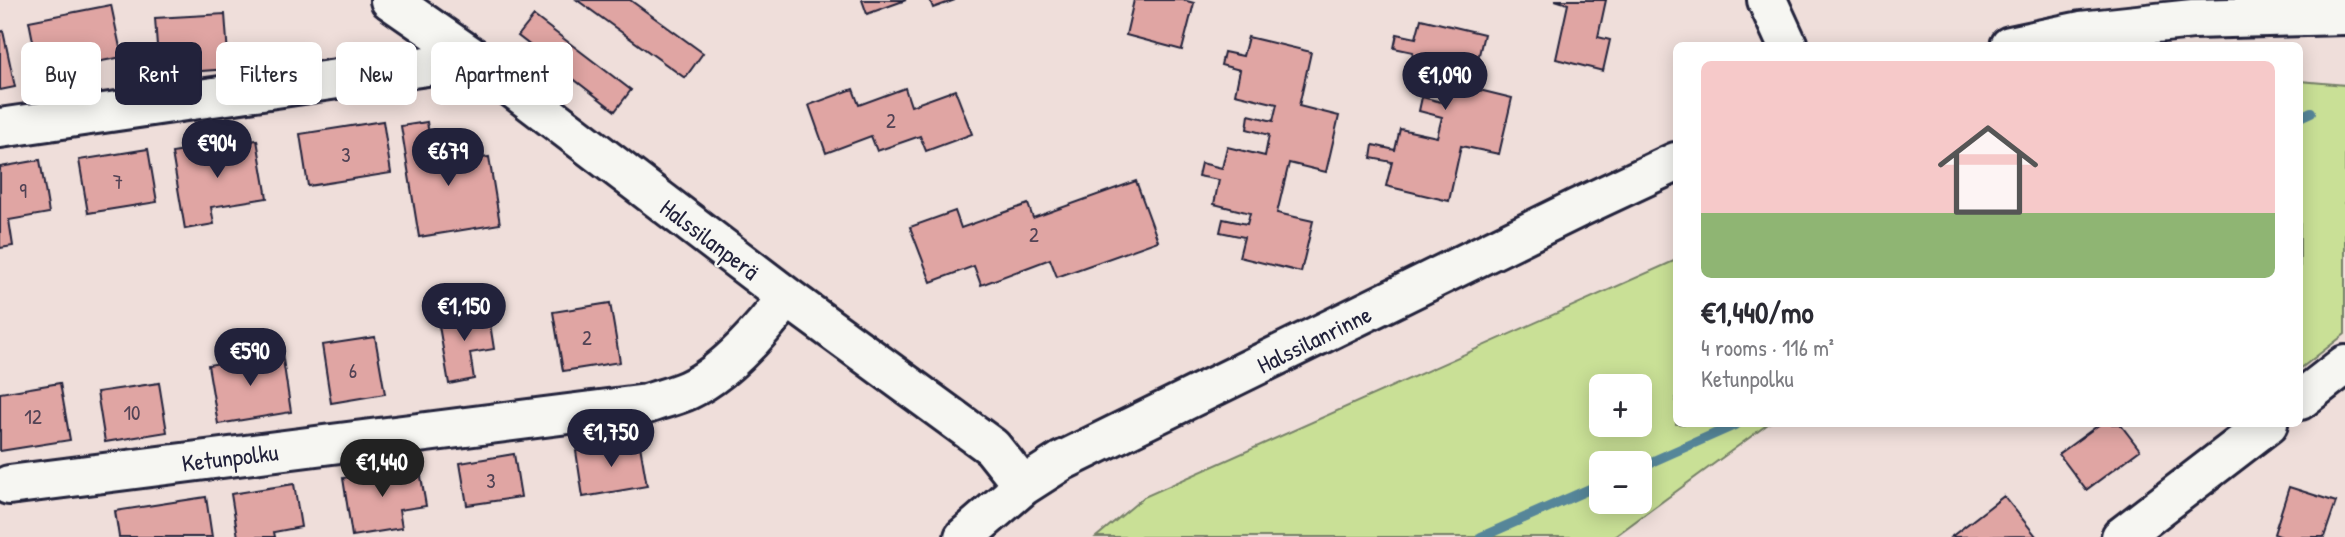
<!DOCTYPE html>
<meta charset="utf-8">
<style>
body{margin:0;font-family:"Patrick Hand",sans-serif;background:#f2f2f3;color:#2b2b33;height:100vh;display:flex;flex-direction:column;font-size:26px;white-space:nowrap}
*{box-sizing:border-box;margin:0}
p{font-size:23px;color:#7c7c81}
.icon{flex:none;width:38px;height:38px;fill:none;stroke:currentColor;stroke-width:2;stroke-linecap:round;stroke-linejoin:round}
.map{position:relative;flex:1;overflow:hidden}
.details{position:absolute;left:1673px;top:42px;width:630px;height:385px;display:flex;flex-direction:column;background:#fff;border-radius:10px;box-shadow:0 4px 18px #0003}
.details>*{flex:none}
.guide{position:absolute;left:21px;top:42px;width:665px;height:63px;display:flex;gap:14px}
.tools{position:absolute;left:1589px;top:374px;display:grid;gap:14px}
.tools a{display:grid;place-items:center;width:63px;height:63px;border-radius:10px;background:#fff;box-shadow:0 4px 18px #0003;font-size:35px}
.price{position:absolute;translate:-50% -60px;padding:0 16px;border-radius:24px;background:#22223b;color:#fff;font-size:23px;line-height:46px;filter:drop-shadow(0 2px 4px #0008)}
.price::after{content:'';position:absolute;left:50%;top:42px;width:21px;height:16px;margin-left:-10px;background:inherit;clip-path:polygon(0 0,100% 0,50% 100%)}
.price.active{background:#222;color:#fff}
ul{padding:0;list-style:none}
li{display:grid;align-content:center;gap:14px;height:371px;padding:0 28px}
li+li{border-top:2px solid #e1e1e2}
li span{display:grid;place-items:center;height:217px;border-radius:10px;color:#555}
li>.icon{margin-inline-start:auto}
span .icon{width:126px;height:126px;fill:#fffc;stroke-width:1}
li b{font-size:30px}
.pill{padding:0 24px;border-radius:10px;background:#fff;box-shadow:0 4px 18px #0003;font-size:24px;line-height:63px}
.pill.active{background:#22223b;color:#fff}
.map>svg:first-child{display:block}
.green{fill:#c9e096;stroke:#768168;stroke-width:2;fill-rule:evenodd}
.lines{fill:none;stroke-linecap:round;stroke-linejoin:round}
.stream{stroke:#578699;stroke-width:10}
.building{fill:#e0a5a3;stroke:#22223b;stroke-width:2}
.minor-casing{stroke:#22223b;stroke-width:44}
.minor{stroke:#f6f6f2;stroke-width:38}
.labels{text-anchor:middle;dominant-baseline:central;stroke-width:5;stroke-linejoin:round;paint-order:stroke}
.number-label{font-size:21px;fill:#524355}
.street-label{font-size:24px;fill:#22223b;stroke:#f6f6f2}
</style>
<div class="map">
<svg width="2345" height="537" viewBox="0 0 2345 537">
<rect width="100%" height="100%" fill="#efdeda"/>
<filter id="ink" filterUnits="userSpaceOnUse"><feTurbulence type="fractalNoise" baseFrequency=".0143" numOctaves="2"/><feDisplacementMap in="SourceGraphic" scale="14" xChannelSelector="R" yChannelSelector="G"/><feConvolveMatrix kernelMatrix="1 2 1 2 8 2 1 2 1" color-interpolation-filters="sRGB"/></filter>
<g filter="url(#ink)">
<!-- green -->
<path class="green" d="M 2300,81 L 2345,85 L 2345,334 L 2300,369 Z
M 1676,260 L 1676,424 L 1768,424 L 1614,537 L 1096,537 L 1144,497 ZM 1601,387 L 1640,387 L 1640,425 L 1601,425 ZM 1601,464 L 1640,464 L 1640,502 L 1601,502 Z"/>
<g class="lines">
<!-- stream -->
<path class="stream" d="M 2300,117 L 2311,112
M 1640,467 L 1737,424
M 1481,537 L 1601,484"/>
</g>
<!-- building -->
<path class="building" d="M 577,0 L 630,0 L 703,53 L 685,78 Z
M 862,0 L 906,0 L 867,14 Z
M 930,0 L 955,0 L 933,8 Z
M 1134,0 L 1183,0 L 1194,3 L 1182,50 L 1126,35 Z
M 1555,0 L 1606,0 L 1598,37 L 1610,40 L 1603,71 L 1556,59 L 1568,4 Z
M 111,5 L 122,57 L 92,63 L 94,70 L 41,81 L 29,21 Z
M 225,14 L 229,69 L 159,74 L 155,18 Z
M 534,16 L 631,90 L 615,111 L 518,36 Z
M 1421,19 L 1484,34 L 1471,88 L 1512,98 L 1499,154 L 1461,146 L 1449,201 L 1386,186 L 1392,162 L 1371,158 L 1373,145 L 1395,150 L 1400,129 L 1437,137 L 1442,117 L 1419,111 L 1422,97 L 1445,103 L 1449,86 L 1408,76 L 1413,52 L 1394,48 L 1397,34 L 1416,38 Z
M 3,31 L 15,87 L 0,90 L 0,32 Z
M 1248,37 L 1311,52 L 1299,106 L 1339,116 L 1326,172 L 1289,163 L 1277,213 L 1313,221 L 1301,272 L 1239,257 L 1244,237 L 1220,232 L 1223,219 L 1247,224 L 1250,213 L 1214,204 L 1219,180 L 1198,176 L 1201,163 L 1222,168 L 1227,147 L 1265,156 L 1269,135 L 1247,129 L 1249,115 L 1273,121 L 1277,104 L 1235,94 L 1240,70 L 1221,65 L 1224,52 L 1243,56 Z
M 905,88 L 911,106 L 955,90 L 972,134 L 926,151 L 920,136 L 877,151 L 871,136 L 826,153 L 809,105 L 853,89 L 859,105 Z
M 383,121 L 391,173 L 308,186 L 300,134 Z
M 427,122 L 434,165 L 489,157 L 500,224 L 419,237 L 401,126 Z
M 257,140 L 267,198 L 211,207 L 214,224 L 185,229 L 172,153 Z
M 148,149 L 157,202 L 88,213 L 79,160 Z
M 40,160 L 49,213 L 9,220 L 13,246 L 0,248 L 0,167 Z
M 1136,181 L 1158,241 L 1057,277 L 1050,259 L 981,285 L 974,266 L 931,282 L 910,227 L 955,211 L 961,228 L 1028,204 L 1033,218 Z
M 610,303 L 620,362 L 563,371 L 553,312 Z
M 488,311 L 494,349 L 470,353 L 474,379 L 449,384 L 438,320 Z
M 375,337 L 385,394 L 331,403 L 322,345 Z
M 282,353 L 291,412 L 218,424 L 208,365 Z
M 60,383 L 70,440 L 0,451 L 0,393 Z
M 159,383 L 167,432 L 105,442 L 97,392 Z
M 2100,424 L 2120,424 L 2140,450 L 2086,490 L 2059,454 Z
M 639,440 L 647,486 L 583,497 L 576,451 Z
M 514,454 L 521,497 L 467,505 L 460,463 Z
M 419,465 L 426,506 L 399,510 L 402,528 L 352,536 L 343,478 Z
M 294,484 L 301,527 L 274,532 L 275,537 L 238,537 L 231,494 Z
M 2289,487 L 2336,502 L 2324,537 L 2282,537 L 2274,534 Z
M 2004,496 L 2036,536 L 1951,537 Z
M 206,497 L 212,537 L 119,537 L 115,511 Z"/>
<g class="lines">
<defs>
<path id="minor" d="M 390,0 L 475,59 L 787,297 L 992,447 L 1023,486
M 1767,0 L 1788,46
M 2010,46 L 2081,31 L 2193,19 L 2345,15
M 0,128 L 475,59
M 2300,400 L 2345,365
M 9,485 L 647,404 C 660,399 675,396 688,390 C 725,373 763,329 787,297
M 964,537 L 1023,486 L 1062,461 L 1578,208 L 1676,162
M 2121,537 L 2268,424"/>
</defs>
<!-- minor casing -->
<use href="#minor" class="minor-casing"/>
<!-- minor -->
<use href="#minor" class="minor"/>
</g>
</g>
<g class="labels">
<!-- number labels -->
<g class="number-label">
<text x="891" y="120">2</text>
<text x="346" y="154">3</text>
<text x="118" y="181">7</text>
<text x="23" y="190">9</text>
<text x="1034" y="234">2</text>
<text x="587" y="337">2</text>
<text x="353" y="370">6</text>
<text x="132" y="412">10</text>
<text x="33" y="416">12</text>
<text x="491" y="480">3</text>
</g>
<!-- street labels -->
<g class="street-label">
<text transform="translate(710 239) rotate(37)">Halssilanperä</text>
<text transform="translate(1314 339) rotate(-26)">Halssilanrinne</text>
<text transform="translate(230 457) rotate(-7)">Ketunpolku</text>
</g>
</g>
</svg>
<div class="tools">
<a>+</a>
<a>−</a>
</div>
<b class="price" style="left:1445px;top:112px">€1,090</b>
<b class="price" style="left:217px;top:180px">€904</b>
<b class="price" style="left:448px;top:188px">€679</b>
<b class="price" style="left:464px;top:343px">€1,150</b>
<b class="price" style="left:250px;top:388px">€590</b>
<b class="price" style="left:611px;top:469px">€1,750</b>
<b class="price active" style="left:382px;top:499px">€1,440</b>
<div class="guide">
<a class="pill">Buy</a>
<a class="pill active">Rent</a>
<a class="pill">Filters</a>
<a class="pill">New</a>
<a class="pill">Apartment</a>
</div>
<section class="details">
<ul>
<li><span style="background:linear-gradient(#f6c9c9 70%,#8fb573 0)"><svg class="icon" aria-label="home" viewBox="0 0 24 24"><path d="M3 11l9-7 9 7M6 9v11h12V9"/></svg></span><div><b>€1,440/mo</b><p>4 rooms · 116 m²</p><p>Ketunpolku</p></div></li>
</ul>
</section>
</div>
